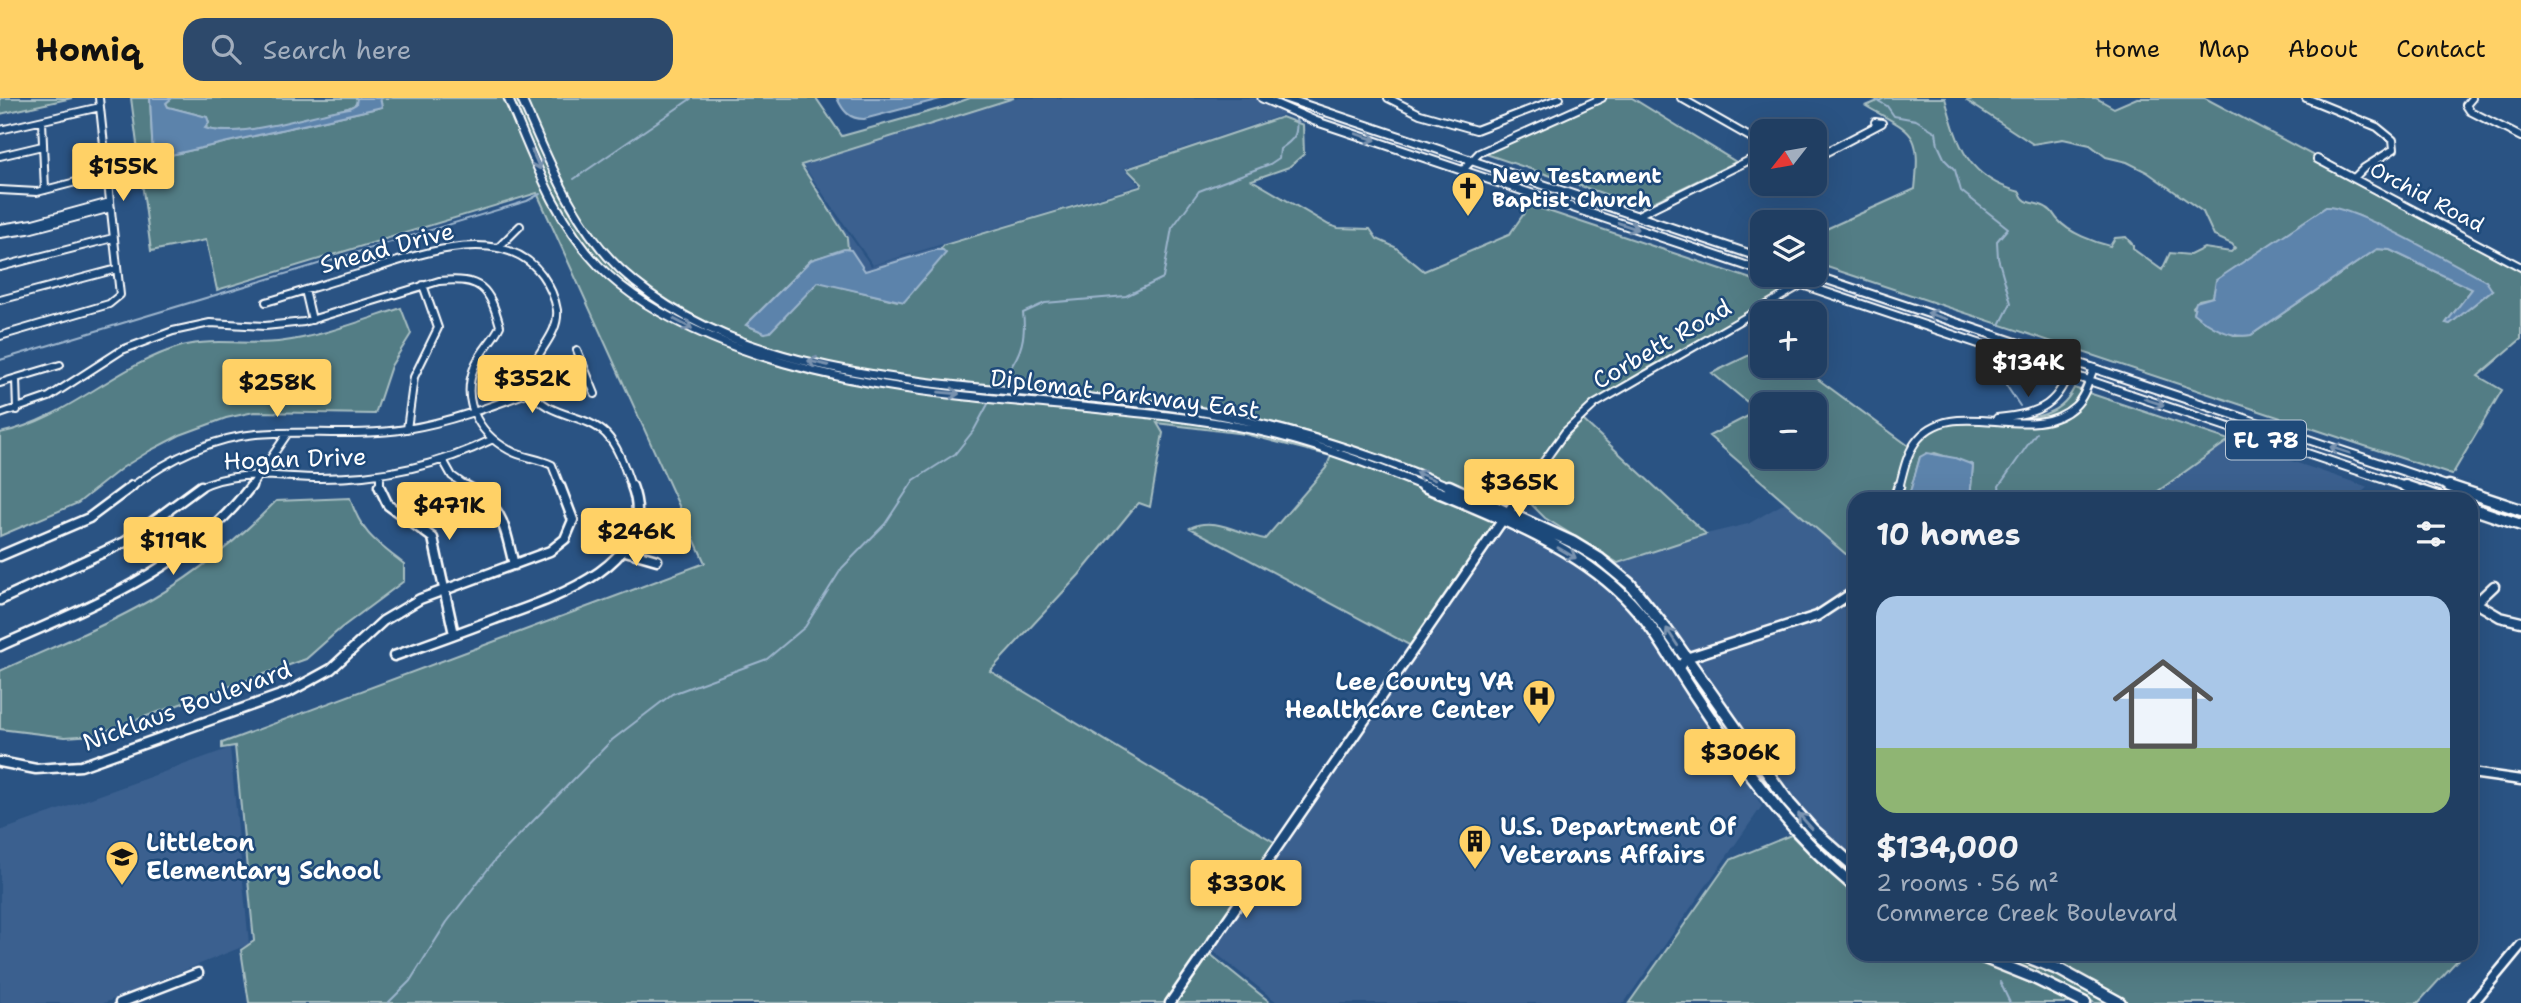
<!DOCTYPE html>
<meta charset="utf-8">
<style>
body{margin:0;font-family:"Shantell Sans",sans-serif;background:#2d496b;color:#f1f3f6;height:100vh;display:flex;flex-direction:column;font-size:26px;white-space:nowrap}
*{box-sizing:border-box;margin:0}
p{font-size:23px;color:#a2aebe}
.icon{flex:none;width:38px;height:38px;fill:none;stroke:currentColor;stroke-width:2;stroke-linecap:round;stroke-linejoin:round}
.map{position:relative;flex:1;overflow:hidden}
.side{position:absolute;left:1848px;top:394px;width:630px;height:469px;display:flex;flex-direction:column;background:#203e62;border-radius:21px;box-shadow:0 7px 28px #0002,0 0 0 2px #3d5777}
.side>*{flex:none}
.needle{width:46px;rotate:239deg}
.tools{position:absolute;left:1750px;top:21px;display:grid;gap:14px}
.tools a{display:grid;place-items:center;width:77px;height:77px;border-radius:14px;background:#203e62;box-shadow:0 7px 28px #0002,0 0 0 2px #3d5777;font-size:35px}
.price{position:absolute;translate:-50% -60px;padding:0 16px;border-radius:7px;background:#ffd166;color:#111;font-size:23px;line-height:46px;filter:drop-shadow(0 2px 4px #0008)}
.price::after{content:'';position:absolute;left:50%;top:42px;width:21px;height:16px;margin-left:-10px;background:inherit;clip-path:polygon(0 0,100% 0,50% 100%)}
.price.selected{background:#222;color:#fff}
ul{padding:0;list-style:none}
li{display:grid;align-content:center;gap:14px;height:371px;padding:0 28px}
li+li{border-top:2px solid #3d5777}
li span{display:grid;place-items:center;height:217px;border-radius:21px;color:#555}
li>.icon{margin-inline-start:auto}
span .icon{width:126px;height:126px;fill:#fffc;stroke-width:1}
li b{font-size:30px}
h2{display:flex;justify-content:space-between;align-items:center;height:84px;padding:0 28px;font-size:30px}
header{display:flex;align-items:center;gap:42px;box-sizing:border-box;height:98px;padding:0 35px;background:#ffd166;color:#111}
header strong{font-size:33px}
nav{display:flex;gap:38px;margin-inline-start:auto;font-size:24px}
.search{width:490px;height:63px;background:#2d496b;display:flex;align-items:center;gap:18px;box-sizing:border-box;padding:0 24px;border-radius:21px;color:#a2aebe;font-size:26px}
.map>svg:first-child{display:block}
.built{fill:#3b608f}
.green{fill:#527d85;stroke:#a8bec2;stroke-width:2;fill-rule:evenodd}
.water{fill:#5b83ab;stroke:#9db5cd;stroke-width:2}
.lines{fill:none;stroke-linecap:round;stroke-linejoin:round}
.stream{stroke:#9db5cd;stroke-width:2}
.minor-far1-casing{stroke:#fff;stroke-width:10}
.minor-casing{stroke:#fff;stroke-width:13}
.major-far1-casing{stroke:#fff;stroke-width:11}
.major-casing{stroke:#fff;stroke-width:15}
.minor-far1{stroke:#1f4a7a;stroke-width:6}
.minor{stroke:#1f4a7a;stroke-width:8}
.major-far1{stroke:#1f4a7a;stroke-width:7}
.major{stroke:#1f4a7a;stroke-width:10}
.oneway{stroke:#7992af}
.labels{text-anchor:middle;dominant-baseline:central;stroke-width:5;stroke-linejoin:round;paint-order:stroke}
.far-poi-label{font-size:21px;font-weight:bold;fill:#fff;stroke:#1f4a7a;text-anchor:start}
.far-street-label{font-size:21px;fill:#fff;stroke:#1f4a7a}
.shield{fill:#1f4a7a;stroke:#bcc9d7;stroke-width:2}
.shield-label{font-size:23px;font-weight:bold;fill:#fff}
.street-label{font-size:24px;fill:#fff;stroke:#1f4a7a}
.poi-label{font-size:24px;font-weight:bold;fill:#fff;stroke:#1f4a7a;text-anchor:start}
</style>
<header>
<strong>Homiq</strong>
<div class="search"><svg class="icon" aria-label="search" viewBox="0 0 24 24"><circle cx="10" cy="10" r="6"/><path d="M15 15l6 6"/></svg>Search here</div>
<nav><a>Home</a><a>Map</a><a>About</a><a>Contact</a></nav>
</header>
<div class="map">
<svg width="2521" height="905" viewBox="0 0 2521 905">
<rect width="100%" height="100%" fill="#2a5383"/>
<filter id="ink" filterUnits="userSpaceOnUse"><feTurbulence type="fractalNoise" baseFrequency=".0143" numOctaves="2"/><feDisplacementMap in="SourceGraphic" scale="14" xChannelSelector="R" yChannelSelector="G"/><feConvolveMatrix kernelMatrix="1 2 1 2 8 2 1 2 1" color-interpolation-filters="sRGB"/></filter>
<g filter="url(#ink)">
<!-- built -->
<path class="built" d="M 1018,0 L 1256,0 L 1288,15 L 1124,70 L 1139,87 L 873,167 L 803,67 Z
M 804,73 L 871,168 L 944,147 L 941,151 L 865,173 L 848,151 L 847,140 Z
M 2229,342 L 2368,389 L 2353,401 L 2147,401 Z
M 1786,404 L 1855,464 L 1855,489 L 1837,504 L 1855,522 L 1855,764 L 1816,730 L 1793,704 L 1703,579 L 1659,512 L 1613,467 L 1706,436 L 1748,426 Z
M 1505,431 L 1575,465 L 1606,488 L 1635,517 L 1762,708 L 1624,905 L 1278,905 L 1212,852 Z
M 1606,469 L 1621,482 L 1658,524 L 1695,581 L 1809,734 L 1855,774 L 1855,783 L 1801,734 L 1755,677 L 1651,522 L 1625,491 L 1603,470 Z
M 230,650 L 249,846 L 104,905 L 0,905 L 0,733 Z"/>
<!-- green -->
<path class="green" d="M 0,0 L 72,0 L 0,16 Z
M 131,0 L 150,0 L 153,61 L 382,9 L 380,0 L 504,0 C 530,58 551,125 597,170 C 619,193 644,208 671,223 C 842,318 1045,294 1231,330 C 1323,348 1411,384 1495,424 L 1411,548 L 1190,430 C 1214,417 1241,437 1265,441 L 1326,370 L 1331,358 L 1245,336 L 1157,325 L 1163,335 L 1150,409 L 1139,405 L 1132,412 L 1079,477 L 990,573 L 1276,745 L 1164,905 L 249,905 L 241,852 L 254,843 L 235,648 L 222,650 L 222,645 L 705,465 L 537,95 L 217,192 L 206,142 L 151,153 Z
M 172,0 L 357,0 L 358,2 L 355,7 L 348,10 C 313,18 238,42 205,30 L 209,25 L 207,19 L 168,9 L 166,5 Z
M 511,0 L 517,0 C 537,43 554,92 581,131 C 608,170 646,198 687,221 L 684,224 C 650,204 615,185 590,153 C 554,109 535,52 511,0 Z
M 525,0 L 816,0 L 842,38 L 946,9 L 970,0 L 1014,0 L 801,67 L 847,140 L 848,151 L 811,162 L 746,227 L 765,235 L 818,183 L 897,203 L 944,147 L 1140,89 L 1142,86 L 1127,71 L 1282,19 L 1303,27 L 1304,56 L 1289,69 L 1252,82 L 1329,127 L 1338,130 L 1370,131 L 1377,141 L 1395,149 L 1424,173 L 1509,137 L 1530,107 L 1787,193 L 1650,269 L 1592,304 L 1553,344 L 1506,410 C 1412,369 1319,330 1218,313 C 1153,303 1087,296 1021,290 C 885,277 738,266 628,173 C 576,129 553,60 525,0 Z
M 1607,0 L 1632,0 L 1736,64 L 1643,109 L 1483,55 Z
M 1885,0 L 1945,0 C 1958,48 1967,80 2020,94 C 2024,108 2036,103 2047,110 C 2053,113 2054,118 2058,122 C 2069,135 2094,144 2110,148 L 2115,140 L 2126,139 L 2133,147 L 2133,151 L 2162,172 L 2170,155 L 2190,157 L 2204,150 L 2231,154 L 2235,150 L 2232,146 L 2214,138 L 2203,114 L 2147,74 L 2127,64 L 2106,59 L 2090,47 L 2063,41 L 2033,46 L 1967,3 L 1975,0 L 2096,0 L 2114,10 L 2137,0 L 2205,0 L 2521,168 L 2521,241 L 2478,278 L 2502,292 L 2452,377 L 1815,165 L 1815,136 L 1915,91 C 1921,32 1914,36 1866,8 ZM 2326,109 L 2359,118 L 2492,192 L 2450,226 L 2446,225 L 2472,191 L 2390,152 L 2377,151 L 2251,237 L 2236,238 L 2197,218 L 2193,209 L 2199,202 L 2213,199 L 2217,182 Z
M 401,210 L 411,236 L 391,268 L 375,316 L 254,314 L 226,320 L 180,337 L 151,352 L 122,370 L 78,405 L 0,438 L 0,335 C 68,321 116,267 182,248 C 212,240 247,247 278,244 C 320,239 361,223 401,210 Z
M 1762,251 L 1762,268 L 1800,268 L 1909,348 C 1946,291 2045,352 2074,290 L 2229,342 L 2147,401 L 1970,401 L 1973,367 L 1935,355 L 1920,359 L 1908,401 L 1855,401 L 1855,464 L 1709,338 L 1758,313 L 1712,275 ZM 1762,306 L 1815,306 L 1815,359 L 1762,359 Z
M 1583,322 L 1706,436 L 1618,465 L 1545,420 L 1528,403 L 1520,416 L 1513,413 L 1559,347 Z
M 350,400 C 361,435 376,444 404,466 L 404,483 L 341,530 L 306,561 L 94,637 L 65,639 L 0,631 L 0,573 C 45,552 92,534 136,510 C 189,482 235,445 276,403 Z
M 1791,737 L 1815,761 L 1855,794 L 1855,856 L 1964,856 L 2076,905 L 1629,905 L 1730,762 Z
M 1210,856 L 1271,905 L 1176,905 Z
M 1987,856 C 2032,856 2073,884 2111,905 L 2095,905 L 2031,874 Z
M 2033,856 L 2463,856 L 2418,905 L 2128,905 L 2081,877 Z"/>
<!-- water -->
<path class="water" d="M 150,0 L 172,0 L 166,5 L 168,9 L 207,19 L 209,25 L 205,30 C 238,42 312,16 349,10 L 356,6 L 357,0 L 380,0 L 382,9 L 153,61 Z
M 837,0 L 944,0 L 864,21 C 849,21 843,13 837,0 Z
M 2326,109 C 2355,108 2455,167 2486,183 L 2492,192 L 2450,226 L 2446,225 L 2472,191 L 2390,152 L 2377,151 L 2251,237 C 2231,241 2208,227 2193,215 L 2196,204 L 2213,199 L 2216,182 Z
M 844,151 L 851,152 L 865,173 L 936,152 L 943,152 L 946,155 L 904,204 L 818,184 L 770,234 L 765,235 L 746,227 L 811,162 Z
M 1927,355 L 1955,360 L 1973,367 L 1970,401 L 1908,401 L 1920,359 Z"/>
<g class="lines">
<!-- stream -->
<path class="stream" d="M 1873,0 L 1887,8 L 1894,18 L 1916,22 L 1936,34 L 1938,47 L 1945,62 L 1955,72 L 1961,93 L 2008,130 L 1997,143 L 1998,160 L 2011,205 L 2000,227
M 574,81 L 692,0
M 0,262 L 527,103 L 540,96
M 1999,271 L 2008,281 L 2006,287 L 2020,308
M 1000,284 C 1018,262 1027,244 1023,215 L 1045,205 L 1126,198 L 1163,180 L 1172,130 L 1199,93 L 1270,66 L 1279,60 L 1280,51 C 1295,41 1298,37 1296,19
M 2001,401 L 1999,388 L 2036,335
M 2000,884 L 2010,905
M 388,905 L 410,883 L 447,824 L 495,762 L 612,642 L 672,596 L 767,561 L 805,529 L 842,470 L 885,426 L 914,382 L 955,356 L 974,332 L 988,306"/>
<defs>
<path id="minor-far1" d="M 1388,0 L 1420,16 L 1476,32 L 1560,0
M 1681,0 L 1762,46
M 2306,0 L 2377,29 L 2393,42 L 2394,51 L 2364,70 L 2354,80
M 2472,0 L 2466,7 L 2470,13 L 2521,39
M 42,23 L 45,92
M 1875,24 L 1882,25 L 1878,27 Z
M 0,32 L 100,9
M 0,58 L 42,48
M 1815,60 L 1878,27
M 2317,61 L 2521,169
M 1463,72 L 1479,55 L 1602,0
M 0,92 L 37,94 L 107,76
M 1636,118 L 1762,56
M 0,130 L 33,125 L 110,104
M 0,136 L 28,132 L 111,110
M 498,150 L 520,128
M 0,169 L 113,140
M 305,192 L 312,222
M 0,202 L 117,171
M 266,204 C 297,195 327,185 358,176 C 411,159 502,122 542,177 C 549,187 555,200 557,212 C 560,241 526,259 529,290 C 547,321 583,314 606,336 C 620,351 625,372 632,390
M 0,238 L 109,206 L 120,197 L 99,0
M 577,252 L 595,296
M 16,280 L 17,312
M 0,285 L 60,267
M 0,316 L 49,299 L 122,252 L 173,233 L 210,225 L 265,228 L 304,224 L 439,183 C 481,179 489,189 500,228 C 493,243 479,254 474,270 C 460,307 482,340 515,355 C 527,360 540,361 552,367 L 561,390
M 1997,320 C 2042,315 2059,308 2073,263
M 407,331 L 414,279 L 438,230 L 423,187
M 443,362 L 452,378 L 469,390
M 130,390 C 166,363 210,340 256,336 C 306,332 356,339 406,331 C 465,322 528,293 585,274
M 198,390 C 238,370 278,380 320,380 C 381,380 439,368 493,341
M 250,390 L 288,335
M 380,390 L 380,376
M 1525,390 L 1565,334 L 1595,306 L 1803,186
M 1899,390 C 1903,375 1906,358 1915,345 C 1951,293 2030,350 2075,308 C 2085,299 2089,282 2094,270"/>
<path id="minor" d="M 379,388 L 388,407 L 433,440 L 454,536
M 466,388 C 504,408 504,428 514,467
M 1895,401 L 1899,388
M 622,452 L 657,462
M 0,458 L 89,420 L 132,388
M 0,502 L 125,444 L 201,388
M 2471,502 L 2500,519 L 2521,524
M 2476,505 L 2494,488
M 0,548 C 92,507 188,471 251,388
M 394,558 C 428,546 461,534 495,521 C 549,502 662,467 632,388
M 1678,571 L 1686,560 L 1817,518 L 1855,493
M 0,664 L 36,671 L 81,668 L 289,594 L 331,571 L 383,523 L 420,501 L 550,453 L 565,441 L 573,422 L 560,388
M 2471,675 L 2521,682
M 120,905 L 198,875
M 1170,905 L 1526,388
M 2473,905 L 2521,847"/>
<path id="major-far1" d="M 508,0 C 533,58 554,121 599,168 C 630,200 671,222 711,239 C 878,310 1060,297 1235,328 C 1302,340 1365,364 1428,390
M 521,0 C 548,60 572,125 620,171 C 754,299 1007,284 1180,310 C 1274,325 1365,353 1453,390
M 1262,0 L 1315,23 L 1762,173
M 1285,0 L 1762,160
M 1774,177 L 2410,390
M 1813,177 L 2454,390"/>
<path id="major" d="M 1424,388 C 1493,417 1570,445 1624,498 C 1654,527 1672,563 1695,597 C 1742,668 1789,734 1855,789
M 1449,388 L 1572,444 L 1600,461 L 1630,486 L 1666,531 L 1789,705 L 1813,732 L 1855,769
M 2405,388 L 2443,401
M 2449,388 L 2521,412
M 2471,410 L 2521,427
M 1975,856 L 2030,878 L 2085,905
M 2020,856 L 2060,872 L 2120,905"/>
</defs>
<!-- minor-far1 casing -->
<use href="#minor-far1" class="minor-far1-casing"/>
<!-- minor casing -->
<use href="#minor" class="minor-casing"/>
<!-- major-far1 casing -->
<use href="#major-far1" class="major-far1-casing"/>
<!-- major casing -->
<use href="#major" class="major-casing"/>
<!-- minor-far1 -->
<use href="#minor-far1" class="minor-far1"/>
<!-- minor -->
<use href="#minor" class="minor"/>
<!-- major-far1 -->
<use href="#major-far1" class="major-far1"/>
<!-- major -->
<use href="#major" class="major"/>
</g>
<!-- one-way arrows -->
<defs><path id="oneway-shaft" d="M-6 0H5M1.5-3L5.5 0L1.5 3" fill="none" stroke-width="1.6" stroke-linecap="round" stroke-linejoin="round" transform="scale(1.75)"/></defs>
<g class="oneway">
<use href="#oneway-shaft" transform="translate(1366 39) rotate(18)"/>
<use href="#oneway-shaft" transform="translate(536 62) rotate(66)"/>
<use href="#oneway-shaft" transform="translate(1628 128) rotate(19)"/>
<use href="#oneway-shaft" transform="translate(1937 218) rotate(-162)"/>
<use href="#oneway-shaft" transform="translate(683 226) rotate(28)"/>
<use href="#oneway-shaft" transform="translate(818 265) rotate(-167)"/>
<use href="#oneway-shaft" transform="translate(949 295) rotate(5)"/>
<use href="#oneway-shaft" transform="translate(2154 304) rotate(18)"/>
<use href="#oneway-shaft" transform="translate(2340 352) rotate(-162)"/>
<use href="#oneway-shaft" transform="translate(1425 378) rotate(-158)"/>
<use href="#oneway-shaft" transform="translate(1567 455) rotate(30)"/>
<use href="#oneway-shaft" transform="translate(1672 539) rotate(-123)"/>
<use href="#oneway-shaft" transform="translate(1805 723) rotate(-132)"/>
</g>
</g>
<!-- icons -->
<defs>
<symbol id="church-pin" viewBox="-11 -11 22 30"><path d="M0 17L-7.5 6A9.5 9.5 0 1 1 7.5 6Z" fill="#ffd166" stroke="#1f4a7a"/><path d="M-1.2-6h2.4v3.5h3.3v2.4h-3.3V6h-2.4V-.1h-3.3v-2.4h3.3Z" fill="#111"/></symbol>
<symbol id="hospital-pin" viewBox="-11 -11 22 30"><path d="M0 17L-7.5 6A9.5 9.5 0 1 1 7.5 6Z" fill="#ffd166" stroke="#1f4a7a"/><path d="M-5-5h3v3.5h4V-5h3V5h-3V1.5h-4V5h-3Z" fill="#111"/></symbol>
<symbol id="building-pin" viewBox="-11 -11 22 30"><path d="M0 17L-7.5 6A9.5 9.5 0 1 1 7.5 6Z" fill="#ffd166" stroke="#1f4a7a"/><path d="M-4-6H4V6H1V3H-1V6H-4ZM-2.5-4.3h1.7v1.8h-1.7ZM.8-4.3h1.7v1.8H.8ZM-2.5-1h1.7V.8h-1.7ZM.8-1h1.7V.8H.8Z" fill="#111"/></symbol>
<symbol id="school-pin" viewBox="-11 -11 22 30"><path d="M0 17L-7.5 6A9.5 9.5 0 1 1 7.5 6Z" fill="#ffd166" stroke="#1f4a7a"/><path d="M0-5L7-2L0 1L-7-2ZM-4 1L0 2.5L4 1V4Q0 6-4 4Z" fill="#111"/></symbol>
</defs>
<g fill-rule="evenodd">
<use href="#church-pin" x="1449" y="71" width="38" height="52"/>
<use href="#hospital-pin" x="1520" y="579" width="38" height="52"/>
<use href="#building-pin" x="1456" y="724" width="38" height="52"/>
<use href="#school-pin" x="103" y="740" width="38" height="52"/>
</g>
<g class="labels">
<!-- far-poi labels -->
<g class="far-poi-label">
<text x="1492" y="78">New Testament<tspan x="1492" dy="24">Baptist Church</tspan></text>
</g>
<!-- far-street labels -->
<g class="far-street-label">
<text transform="translate(2427 99) rotate(28)">Orchid Road</text>
</g>
<!-- shield labels -->
<rect class="shield" x="2226" y="322.5" width="80" height="39" rx="5"/>
<g class="shield-label">
<text x="2266" y="342">FL 78</text>
</g>
<!-- street labels -->
<g class="street-label">
<text transform="translate(387 150) rotate(-15)">Snead Drive</text>
<text transform="translate(1662 246) rotate(-30)">Corbett Road</text>
<text transform="translate(1125 296) rotate(7)">Diplomat Parkway East</text>
<text transform="translate(295 361) rotate(-2)">Hogan Drive</text>
<text transform="translate(187 608) rotate(-20)">Nicklaus Boulevard</text>
</g>
<!-- poi labels -->
<g class="poi-label">
<text x="1514" y="584" text-anchor="end">Lee County VA<tspan x="1514" dy="28">Healthcare Center</tspan></text>
<text x="1500" y="729">U.S. Department Of<tspan x="1500" dy="28">Veterans Affairs</tspan></text>
<text x="146" y="745">Littleton<tspan x="146" dy="28">Elementary School</tspan></text>
</g>
</g>
</svg>
<div class="tools">
<a><svg class="needle" viewBox="-14 -14 28 28"><path d="M0-13l5 13h-10z" fill="#e53935"/><path d="M0 13l5-13h-10z" fill="#a2aebe"/></svg></a>
<a><svg class="icon" aria-label="layers" viewBox="0 0 24 24"><path d="M12 4l9 5-9 5-9-5zM3 14l9 5 9-5"/></svg></a>
<a>+</a>
<a>−</a>
</div>
<b class="price" style="left:123px;top:105px">$155K</b>
<b class="price selected" style="left:2028px;top:301px">$134K</b>
<b class="price" style="left:532px;top:317px">$352K</b>
<b class="price" style="left:277px;top:321px">$258K</b>
<b class="price" style="left:1519px;top:421px">$365K</b>
<b class="price" style="left:449px;top:444px">$471K</b>
<b class="price" style="left:636px;top:470px">$246K</b>
<b class="price" style="left:173px;top:479px">$119K</b>
<b class="price" style="left:1740px;top:691px">$306K</b>
<b class="price" style="left:1246px;top:822px">$330K</b>
<section class="side">
<h2>10 homes<svg class="icon" aria-label="filters" viewBox="0 0 24 24"><path d="M4 7h16M4 17h16"/><circle cx="9" cy="7" r="2"/><circle cx="15" cy="17" r="2"/></svg></h2>
<ul>
<li><span style="background:linear-gradient(#a9c7e8 70%,#8fb573 0)"><svg class="icon" aria-label="home" viewBox="0 0 24 24"><path d="M3 11l9-7 9 7M6 9v11h12V9"/></svg></span><div><b>$134,000</b><p>2 rooms · 56 m²</p><p>Commerce Creek Boulevard</p></div></li>
</ul>
</section>
</div>
